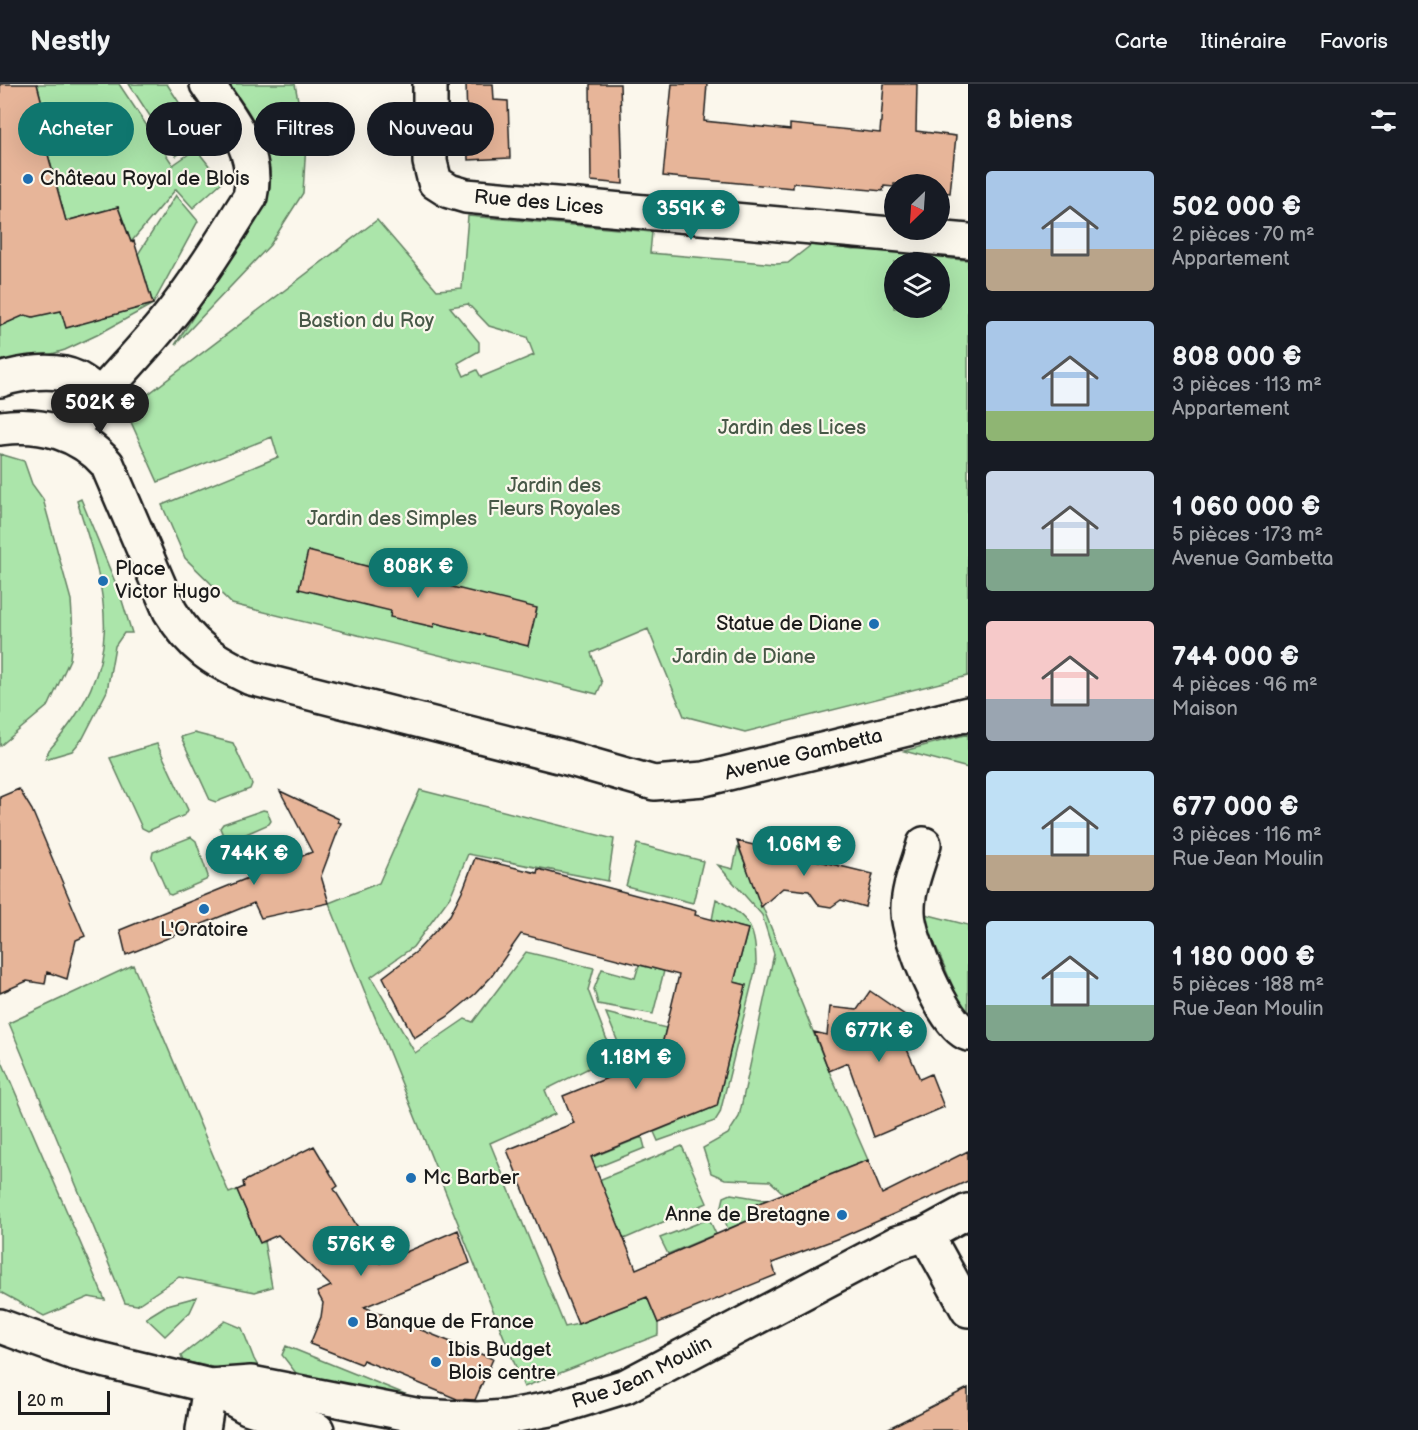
<!DOCTYPE html>
<html lang="fr">
<meta charset="utf-8">
<style>
body{margin:0;font-family:"Balsamiq Sans",sans-serif;background:#20242c;color:#f1f3f6;height:100vh;display:flex;flex-direction:column;font-size:22px;white-space:nowrap}
*{box-sizing:border-box;margin:0}
p{font-size:20px;color:#9ea1a6}
.icon{flex:none;width:33px;height:33px;fill:none;stroke:currentColor;stroke-width:2;stroke-linecap:round;stroke-linejoin:round}
.map{position:relative;flex:1;overflow:hidden}
.sheet{display:flex;flex-direction:column;background:#171b24;width:450px}
.sheet>*{flex:none}
.hud{position:absolute;left:18px;top:18px;width:570px;height:54px;display:flex;gap:12px}
.needle{width:39px;rotate:205deg}
.fabs{position:absolute;left:884px;top:90px;display:grid;gap:12px}
.fabs a{display:grid;place-items:center;width:66px;height:66px;border-radius:50%;background:#171b24;box-shadow:0 6px 24px #0002;font-size:30px}
.scale{position:absolute;left:18px;bottom:15px;width:92px;box-sizing:border-box;padding-left:6px;border:3px solid #1c1c1c;border-top:0;font-size:16px;line-height:21px;white-space:nowrap;color:#1c1c1c;-webkit-text-stroke:4px #fbf7ec;paint-order:stroke}
.price{position:absolute;translate:-50% -51px;padding:0 14px;border-radius:21px;background:#0f766e;color:#fff;font-size:20px;line-height:39px;filter:drop-shadow(0 2px 3px #0008)}
.price::after{content:'';position:absolute;left:50%;top:36px;width:18px;height:14px;margin-left:-9px;background:inherit;clip-path:polygon(0 0,100% 0,50% 100%)}
.price.selected{background:#222;color:#fff}
ul{padding:0;list-style:none}
li{display:flex;align-items:center;gap:18px;height:150px;padding:0 18px}
li span{display:grid;place-items:center;flex:none;width:168px;height:120px;border-radius:6px;color:#555}
li>.icon{margin-inline-start:auto}
span .icon{width:72px;height:72px;fill:#fffc;stroke-width:1}
li b{font-size:26px}
h2{display:flex;justify-content:space-between;align-items:center;height:72px;padding:0 18px;font-size:26px}
.tag{padding:0 21px;border-radius:27px;background:#171b24;box-shadow:0 6px 24px #0002;font-size:21px;line-height:54px}
.tag.selected{background:#0f766e;color:#fff}
header{display:flex;align-items:center;gap:36px;box-sizing:border-box;height:84px;padding:0 30px;background:#171b24;border-bottom:2px solid #363941}
header strong{font-size:28px}
nav{display:flex;gap:33px;margin-inline-start:auto;font-size:21px}
main{display:flex;flex:1;min-height:0}
.map>svg:first-child{display:block}
.green{fill:#abe5aa;stroke:#648063;stroke-width:1.5;fill-rule:evenodd}
.building{fill:#e7b599;stroke:#1c1c1c;stroke-width:1.5}
.lines{fill:none;stroke-linecap:round;stroke-linejoin:round}
.minor-casing{stroke:#1c1c1c;stroke-width:38}
.major-casing{stroke:#1c1c1c;stroke-width:38}
.minor{stroke:#fbf7ec;stroke-width:33}
.major{stroke:#fbf7ec;stroke-width:33}
.poi-dot{fill:#1f6fb2;stroke:#fbf7ec;stroke-width:2}
.labels{text-anchor:middle;dominant-baseline:central;stroke-width:4.5;stroke-linejoin:round;paint-order:stroke}
.poi-label{font-size:20px;fill:#1c1c1c;stroke:#fbf7ec;text-anchor:start}
.street-label{font-size:20px;fill:#1c1c1c;stroke:#fbf7ec}
.park-label{font-size:20px;fill:#475847;stroke:#fbf7ec}
</style>
<header>
<strong>Nestly</strong>
<nav><a>Carte</a><a>Itinéraire</a><a>Favoris</a></nav>
</header>
<main>
<div class="map">
<svg width="968" height="1346" viewBox="0 0 968 1346">
<rect width="100%" height="100%" fill="#fbf7ec"/>
<filter id="ink" filterUnits="userSpaceOnUse"><feTurbulence type="fractalNoise" baseFrequency=".0167" numOctaves="2"/><feDisplacementMap in="SourceGraphic" scale="12" xChannelSelector="R" yChannelSelector="G"/><feConvolveMatrix kernelMatrix="1 2 1 2 8 2 1 2 1" color-interpolation-filters="sRGB"/></filter>
<g filter="url(#ink)">
<!-- green -->
<path class="green" d="M 37,0 L 119,0 L 173,81 L 196,65 L 222,98 L 193,124 L 176,105 L 131,158 L 118,123 L 66,137 L 47,67 L 54,65 Z
M 129,0 L 167,0 L 201,52 L 198,58 L 176,72 Z
M 229,0 L 295,0 L 306,59 L 303,109 L 270,161 L 175,261 L 259,130 C 262,123 268,115 269,108 C 278,70 248,31 229,0 Z
M 176,111 L 198,137 L 153,220 L 97,251 L 65,266 L 0,286 L 0,242 L 25,230 L 33,233 L 45,229 L 54,202 L 66,243 L 153,220 L 138,170 Z
M 468,132 L 652,148 L 650,169 L 776,180 L 788,179 L 815,158 L 853,166 L 884,163 L 929,167 L 951,175 L 968,176 L 968,592 L 745,648 L 684,632 L 648,545 L 591,569 L 602,599 L 597,610 L 232,520 L 185,474 L 162,421 L 278,373 L 272,353 L 158,398 L 126,327 L 377,136 L 437,206 L 462,204 ZM 894,178 L 939,178 L 939,224 L 894,224 ZM 468,220 L 489,242 L 527,253 L 534,271 L 481,293 L 477,286 L 464,292 L 458,279 L 479,267 L 479,258 L 450,223 Z
M 0,370 L 24,377 L 32,400 L 43,415 L 71,516 L 73,548 L 70,575 L 49,621 L 0,662 Z
M 81,415 L 120,510 L 132,549 L 124,549 L 115,562 L 107,607 L 83,654 L 72,667 L 45,675 L 49,666 C 126,580 110,519 77,417 Z
M 194,649 L 233,659 L 252,700 L 250,705 L 216,718 L 210,716 L 181,653 Z
M 968,650 L 968,684 L 904,667 Z
M 157,660 L 188,726 L 185,731 L 148,747 L 142,744 L 110,674 Z
M 420,706 L 614,755 L 608,797 L 468,770 L 450,813 L 413,863 L 371,893 L 415,969 L 465,935 L 473,938 L 526,868 L 594,884 L 588,906 L 613,972 L 545,1006 L 555,1030 L 490,1059 L 565,1243 L 578,1240 L 647,1213 L 658,1239 L 658,1251 L 524,1303 L 329,819 L 379,799 Z
M 263,726 L 267,727 L 271,737 L 269,740 L 230,757 L 225,756 L 220,744 L 223,740 Z
M 191,753 L 196,757 L 208,792 L 206,796 L 171,811 L 168,810 L 152,773 L 153,768 Z
M 637,760 L 703,777 L 693,819 L 626,802 Z
M 738,762 L 829,987 L 868,1076 L 783,1109 L 770,1097 L 725,1095 L 711,1089 L 703,1064 L 728,1050 L 739,1033 L 774,870 L 762,831 L 718,781 L 733,785 Z
M 716,815 C 751,833 756,845 756,883 L 720,1029 L 715,1037 L 658,1057 L 654,1048 L 717,1022 L 746,901 L 734,898 L 748,845 L 712,836 Z
M 925,830 L 968,841 L 968,926 L 962,924 L 925,837 Z
M 133,881 L 229,1109 L 237,1106 L 259,1157 L 264,1157 L 272,1203 L 255,1208 L 179,1193 L 137,1221 L 125,1219 L 9,939 Z
M 639,881 L 664,887 L 653,930 L 598,920 L 594,905 L 602,885 L 635,894 Z
M 606,929 L 666,944 L 659,973 L 629,985 Z
M 0,973 L 105,1216 L 89,1213 L 44,1232 L 0,1208 Z
M 642,1053 L 645,1064 L 595,1084 L 590,1074 Z
M 682,1062 L 707,1119 L 624,1155 L 599,1096 Z
M 731,1110 L 767,1116 L 749,1123 L 754,1134 L 728,1145 L 721,1126 L 724,1113 Z
M 709,1135 L 716,1150 L 668,1170 L 660,1154 Z
M 197,1213 L 190,1228 L 165,1252 L 146,1234 L 167,1221 Z
M 225,1237 L 242,1244 L 254,1275 L 263,1291 L 260,1293 L 183,1277 L 181,1272 Z
M 286,1262 L 447,1327 L 298,1299 L 296,1289 L 282,1271 Z"/>
<!-- building -->
<path class="building" d="M 0,0 L 37,0 L 54,65 L 47,67 L 66,137 L 118,123 L 131,158 L 134,157 L 153,220 L 66,244 L 61,227 L 33,233 L 25,231 L 0,242 Z
M 466,0 L 493,0 L 494,16 L 508,17 L 510,74 L 468,76 Z
M 590,0 L 620,0 L 623,100 L 591,97 Z
M 672,0 L 707,0 L 704,37 L 790,46 L 790,40 L 880,49 L 884,0 L 917,0 L 916,47 L 956,52 L 950,109 L 939,108 L 939,100 L 894,100 L 894,103 L 884,102 L 883,107 L 793,99 L 793,104 L 663,92 Z
M 308,467 L 401,491 L 402,486 L 445,497 L 444,501 L 537,524 L 528,562 L 435,539 L 434,543 L 390,533 L 391,527 L 299,505 Z
M 19,705 L 32,726 L 85,852 L 76,856 L 67,895 L 47,888 L 45,900 L 27,897 L 0,909 L 0,713 Z
M 280,707 L 339,735 L 338,738 L 341,739 L 321,792 L 329,819 L 261,834 L 254,819 L 126,871 L 120,846 L 312,768 Z
M 737,757 L 873,790 L 865,823 L 841,816 L 831,823 L 819,821 L 809,807 L 783,804 L 761,823 Z
M 475,774 L 537,789 L 538,785 L 696,827 L 695,831 L 748,845 L 734,898 L 746,901 L 717,1022 L 591,1073 L 636,1185 L 754,1134 L 749,1123 L 868,1076 L 882,1110 L 968,1067 L 968,1097 L 842,1153 L 772,1179 L 776,1191 L 658,1239 L 647,1213 L 578,1240 L 507,1066 L 574,1039 L 563,1012 L 659,973 L 679,891 L 521,850 L 491,893 L 475,910 L 447,933 L 414,954 L 383,893 L 416,868 L 450,831 L 464,803 Z
M 870,907 L 915,938 L 903,956 L 920,995 L 931,990 L 944,1023 L 874,1053 L 848,979 L 829,987 L 814,948 L 827,951 L 830,923 L 857,926 Z
M 314,1062 L 338,1102 L 334,1105 L 380,1179 L 458,1146 L 470,1179 L 364,1223 L 493,1275 L 475,1316 L 457,1315 L 363,1276 L 361,1280 L 310,1260 L 321,1233 L 323,1219 L 317,1208 L 331,1202 L 278,1151 L 260,1159 L 237,1106 L 244,1103 L 243,1098 Z
M 968,1304 L 968,1346 L 885,1346 Z"/>
<g class="lines">
<defs>
<g id="minor">
<path id="s1" d="M 430,0 L 430,78 L 435,98 L 449,107 L 466,112 L 968,157"/>
<path d="M 0,296 C 21,289 55,284 76,294 C 84,298 92,305 100,310"/>
<path d="M 69,350 C 102,304 145,266 179,220 C 205,186 227,149 250,113 C 260,68 231,35 207,0"/>
<path d="M 924,760 C 918,781 907,806 908,828 C 908,852 944,943 968,950"/>
<path d="M 926,1150 L 968,1226"/>
<path d="M 203,1346 L 210,1302 L 247,1323 L 317,1346"/>
</g>
<g id="major">
<path id="s2" d="M 0,344 C 41,338 80,349 107,380 L 170,527 C 192,563 213,576 251,594 L 567,674 L 654,699 L 704,695 L 968,630"/>
<path id="s3" d="M 0,1242 L 74,1269 L 210,1302 L 251,1299 L 420,1332 L 477,1335 L 506,1333 L 555,1324 L 626,1302 L 897,1159 L 926,1150 L 968,1127"/>
</g>
</defs>
<!-- minor casing -->
<use href="#minor" class="minor-casing"/>
<!-- major casing -->
<use href="#major" class="major-casing"/>
<!-- minor -->
<use href="#minor" class="minor"/>
<!-- major -->
<use href="#major" class="major"/>
</g>
</g>
<!-- markers -->
<g class="poi-dot">
<circle cx="28" cy="95" r="6"/>
<circle cx="103" cy="497" r="6"/>
<circle cx="874" cy="540" r="6"/>
<circle cx="204" cy="825" r="6"/>
<circle cx="411" cy="1094" r="6"/>
<circle cx="842" cy="1131" r="6"/>
<circle cx="353" cy="1238" r="6"/>
<circle cx="436" cy="1278" r="6"/>
</g>
<g class="labels">
<!-- poi labels -->
<g class="poi-label">
<text x="40" y="95">Château Royal de Blois</text>
<text x="115" y="485">Place<tspan x="115" dy="23">Victor Hugo</tspan></text>
<text x="862" y="540" text-anchor="end">Statue de Diane</text>
<text x="204" y="846" text-anchor="middle">L'Oratoire</text>
<text x="423" y="1094">Mc Barber</text>
<text x="830" y="1131" text-anchor="end">Anne de Bretagne</text>
<text x="365" y="1238">Banque de France</text>
<text x="448" y="1266">Ibis Budget<tspan x="448" dy="23">Blois centre</tspan></text>
</g>
<!-- street labels -->
<g class="street-label">
<text stroke="none"><textPath href="#s1" startOffset="206">Rue des Lices</textPath></text>
<text stroke="none"><textPath href="#s2" startOffset="954">Avenue Gambetta</textPath></text>
<text stroke="none"><textPath href="#s3" startOffset="662">Rue Jean Moulin</textPath></text>
</g>
<!-- park labels -->
<g class="park-label">
<text x="366" y="237">Bastion du Roy</text>
<text x="792" y="344">Jardin des Lices</text>
<text x="554" y="402">Jardin des<tspan x="554" dy="23">Fleurs Royales</tspan></text>
<text x="392" y="435">Jardin des Simples</text>
<text x="744" y="573">Jardin de Diane</text>
</g>
</g>
</svg>
<div class="fabs">
<a><svg class="needle" viewBox="-14 -14 28 28"><path d="M0-13l5 13h-10z" fill="#e53935"/><path d="M0 13l5-13h-10z" fill="#9ea1a6"/></svg></a>
<a><svg class="icon" aria-label="layers" viewBox="0 0 24 24"><path d="M12 4l9 5-9 5-9-5zM3 14l9 5 9-5"/></svg></a>
</div>
<div class="scale">20 m</div>
<b class="price" style="left:691px;top:157px">359K €</b>
<b class="price selected" style="left:100px;top:351px">502K €</b>
<b class="price" style="left:418px;top:515px">808K €</b>
<b class="price" style="left:804px;top:793px">1.06M €</b>
<b class="price" style="left:254px;top:802px">744K €</b>
<b class="price" style="left:879px;top:979px">677K €</b>
<b class="price" style="left:636px;top:1006px">1.18M €</b>
<b class="price" style="left:361px;top:1193px">576K €</b>
<div class="hud">
<a class="tag selected">Acheter</a>
<a class="tag">Louer</a>
<a class="tag">Filtres</a>
<a class="tag">Nouveau</a>
</div>
</div>
<section class="sheet">
<h2>8 biens<svg class="icon" aria-label="filters" viewBox="0 0 24 24"><path d="M4 7h16M4 17h16"/><circle cx="9" cy="7" r="2"/><circle cx="15" cy="17" r="2"/></svg></h2>
<ul>
<li><span style="background:linear-gradient(#a9c7e8 65%,#b9a48a 0)"><svg class="icon" aria-label="home" viewBox="0 0 24 24"><path d="M3 11l9-7 9 7M6 9v11h12V9"/></svg></span><div><b>502 000 €</b><p>2 pièces · 70 m²</p><p>Appartement</p></div></li>
<li><span style="background:linear-gradient(#a9c7e8 75%,#8fb573 0)"><svg class="icon" aria-label="home" viewBox="0 0 24 24"><path d="M3 11l9-7 9 7M6 9v11h12V9"/></svg></span><div><b>808 000 €</b><p>3 pièces · 113 m²</p><p>Appartement</p></div></li>
<li><span style="background:linear-gradient(#c9d6e8 65%,#7fa58c 0)"><svg class="icon" aria-label="home" viewBox="0 0 24 24"><path d="M3 11l9-7 9 7M6 9v11h12V9"/></svg></span><div><b>1 060 000 €</b><p>5 pièces · 173 m²</p><p>Avenue Gambetta</p></div></li>
<li><span style="background:linear-gradient(#f6c9c9 65%,#9aa5b1 0)"><svg class="icon" aria-label="home" viewBox="0 0 24 24"><path d="M3 11l9-7 9 7M6 9v11h12V9"/></svg></span><div><b>744 000 €</b><p>4 pièces · 96 m²</p><p>Maison</p></div></li>
<li><span style="background:linear-gradient(#bfe0f5 70%,#b9a48a 0)"><svg class="icon" aria-label="home" viewBox="0 0 24 24"><path d="M3 11l9-7 9 7M6 9v11h12V9"/></svg></span><div><b>677 000 €</b><p>3 pièces · 116 m²</p><p>Rue Jean Moulin</p></div></li>
<li><span style="background:linear-gradient(#bfe0f5 70%,#7fa58c 0)"><svg class="icon" aria-label="home" viewBox="0 0 24 24"><path d="M3 11l9-7 9 7M6 9v11h12V9"/></svg></span><div><b>1 180 000 €</b><p>5 pièces · 188 m²</p><p>Rue Jean Moulin</p></div></li>
</ul>
</section>
</main>
